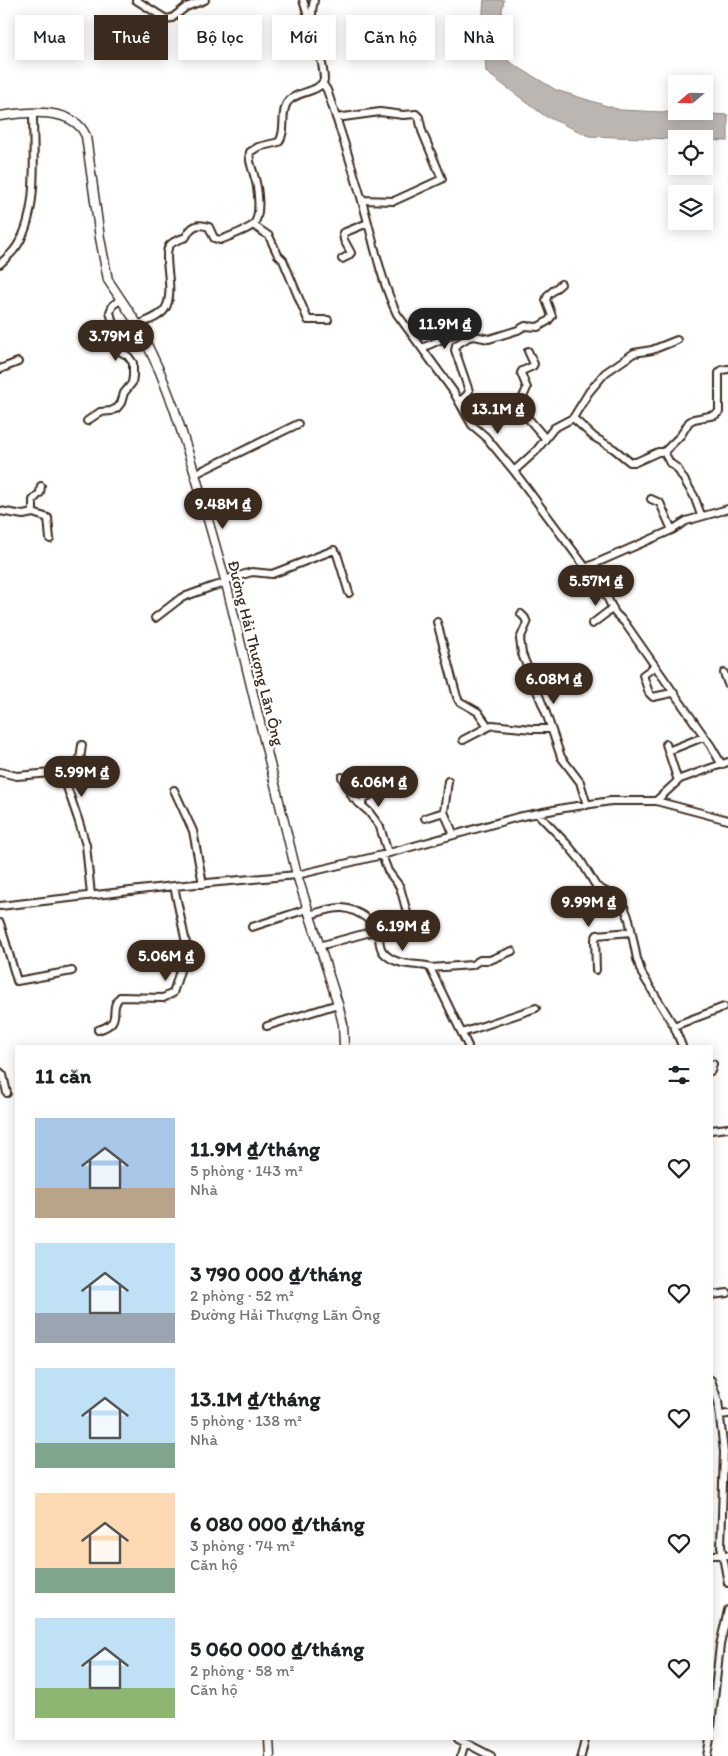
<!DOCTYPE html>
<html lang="vi">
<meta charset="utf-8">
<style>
body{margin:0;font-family:Itim,sans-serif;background:#f2f2f2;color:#202124;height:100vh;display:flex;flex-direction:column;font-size:19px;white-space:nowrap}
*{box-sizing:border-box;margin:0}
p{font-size:16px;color:#757577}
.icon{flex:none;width:28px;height:28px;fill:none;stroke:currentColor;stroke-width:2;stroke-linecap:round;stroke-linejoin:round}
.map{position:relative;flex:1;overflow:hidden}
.details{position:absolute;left:15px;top:1045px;width:698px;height:695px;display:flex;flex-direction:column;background:#fff;border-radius:0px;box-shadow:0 2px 12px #0003}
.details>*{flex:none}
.banner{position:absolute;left:15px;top:15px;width:699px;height:45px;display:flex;gap:10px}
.needle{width:32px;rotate:250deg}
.buttons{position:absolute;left:668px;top:75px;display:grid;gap:10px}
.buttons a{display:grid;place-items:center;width:45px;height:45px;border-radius:0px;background:#fff;box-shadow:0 2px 12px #0003;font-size:25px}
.price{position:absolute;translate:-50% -42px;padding:0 11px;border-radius:18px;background:#3b2a1e;color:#fff;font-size:16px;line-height:32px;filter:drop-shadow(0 1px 2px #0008)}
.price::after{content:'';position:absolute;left:50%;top:30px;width:15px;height:11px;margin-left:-8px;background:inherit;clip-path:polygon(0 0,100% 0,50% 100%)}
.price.active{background:#222;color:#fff}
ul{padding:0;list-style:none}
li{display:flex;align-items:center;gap:15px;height:125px;padding:0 20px}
li span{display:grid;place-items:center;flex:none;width:140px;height:100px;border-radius:0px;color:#555}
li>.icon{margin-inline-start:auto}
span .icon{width:60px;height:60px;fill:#fffc;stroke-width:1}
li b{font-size:21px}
h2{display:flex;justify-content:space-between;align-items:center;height:60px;padding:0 20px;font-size:21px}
.pill{padding:0 18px;border-radius:0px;background:#fff;box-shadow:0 2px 12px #0003;font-size:18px;line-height:45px}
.pill.active{background:#3b2a1e;color:#fff}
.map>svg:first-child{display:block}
.water{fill:#bcb6b3;stroke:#887e77}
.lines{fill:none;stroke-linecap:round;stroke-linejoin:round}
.minor-casing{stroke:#3b2a1e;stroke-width:10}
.tertiary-casing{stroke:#3b2a1e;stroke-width:11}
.minor{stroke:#fff;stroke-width:6}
.tertiary{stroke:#fff;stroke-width:8}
.labels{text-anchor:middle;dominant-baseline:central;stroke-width:4.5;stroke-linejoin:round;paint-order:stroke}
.street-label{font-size:16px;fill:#3b2a1e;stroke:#fff}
</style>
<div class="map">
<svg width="728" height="1756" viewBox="0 0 728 1756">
<rect width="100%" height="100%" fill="#fff"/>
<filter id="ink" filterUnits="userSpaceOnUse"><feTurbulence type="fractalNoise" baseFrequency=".02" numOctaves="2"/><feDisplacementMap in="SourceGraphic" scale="10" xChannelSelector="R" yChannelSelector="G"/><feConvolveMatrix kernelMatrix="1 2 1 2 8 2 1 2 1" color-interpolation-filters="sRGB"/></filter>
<g filter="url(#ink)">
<!-- water -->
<path class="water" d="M 484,0 L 504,0 L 502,10 L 508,61 L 556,90 L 620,110 L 728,115 L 728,141 L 589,136 L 545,116 L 486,72 L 483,10 Z"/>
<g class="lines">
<defs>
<path id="minor" d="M 136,0 L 166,19 L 172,18 L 186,7 L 205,0
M 303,0 L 310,23
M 323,84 L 327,90 C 340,129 353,168 364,208 C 374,243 381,281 397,314 L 453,391 L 472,425 L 485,436 L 514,471 L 606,595 L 615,613 L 625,623 L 711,746 L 722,765
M 336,118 L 380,112 L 403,115 L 416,114 L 419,117 L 422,131 L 442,179 L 394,201 L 362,200
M 253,225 L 269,236 L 278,255 L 283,260 L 308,320 L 328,320
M 342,259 L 348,256 L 351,253 L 344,240 L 343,233 L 368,223
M 0,264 C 5,259 10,255 14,250 C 40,218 33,153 33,114
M 138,325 C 146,321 160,317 165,309 C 176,292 162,257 169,246 C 172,241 181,239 186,237 C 191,226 197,223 209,227 L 214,238 L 220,240 C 228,237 247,230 253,225 C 262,216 258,187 254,175 C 252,167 248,161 250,152 L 258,147 L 279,142 C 287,130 280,114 287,103 C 296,90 318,94 324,80 C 324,53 306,30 314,0
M 422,348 L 458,332
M 528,351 L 534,364 L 533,366 L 522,371 L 521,373 L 527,388 L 519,406 L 520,409 L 545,438
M 0,369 L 18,362
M 459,402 L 467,395 L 469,391 L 455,350 L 456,345 L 469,337 L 474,336 L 489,339 L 518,330 L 525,326 L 538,327 L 548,321 L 552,316 L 546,300 L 548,295 L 561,284
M 573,418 L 594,437 L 614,449 L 630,462 L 636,462 L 658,452 L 664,452 L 670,463 L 677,468 L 694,496 L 701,515
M 87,421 L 100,412 L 111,411 L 117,408 L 121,403 L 124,393 L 132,383 L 133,376 L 133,363 L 128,356 L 121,352 L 110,312 L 113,305 L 120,300
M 664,452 L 681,435 L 689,422 L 694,419 L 715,415 L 719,412 L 719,373 L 722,370 L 728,369
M 514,471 L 536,451 L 554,428 L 573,418 L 589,392 L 605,373 L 634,353 L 652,350 L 677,340
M 195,474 L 298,424
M 651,499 L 660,503 L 672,530
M 0,511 L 23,515 L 33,513 L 33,500 L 40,493 L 41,486
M 33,513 L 48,518 L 50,539
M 585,568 L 672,530 L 686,521 L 728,509
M 225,580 L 252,572 L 272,574 L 334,550 L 337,554 L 349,593
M 521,614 L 525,618 L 527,623 L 520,639 L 522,654 L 546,713 L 561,757 L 580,782 L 587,805
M 155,618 L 181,598 L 211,587 L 226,583
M 437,622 L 457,697 L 459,701 L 478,712 L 488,726
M 592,624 L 613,608
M 654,667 L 643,675 L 649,693 L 653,697 L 672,693
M 724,673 L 728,684
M 463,740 L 492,725 L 532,729 L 551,729
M 666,744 L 678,781
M 668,751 L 703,737
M 0,772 L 17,776 L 51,773 L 67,787 L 78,819 L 86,845 L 91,895
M 53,774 C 58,771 78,765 79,762 C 81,758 81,750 82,745
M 342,777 L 353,798 L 369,812 L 380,827 L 388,853
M 448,781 L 444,812 L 454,835
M 174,790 L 193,831 L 203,884
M 656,801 L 680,779 L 728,762
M 361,805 L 365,798 L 377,791 L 388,773
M 538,814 L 567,844 L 581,861 L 596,886 L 617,898 L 623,904 L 629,919 L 637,959 L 642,974 L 674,1026 L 682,1046
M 425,818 L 444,812
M 382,855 L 388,871 L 400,887 L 409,920
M 0,906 L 174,886 L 297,875 L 382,855 L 518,817 L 564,808 L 611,801 L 656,801 L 728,820
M 309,915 C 335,908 344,902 368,919 C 373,922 376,924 378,930 C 380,937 378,946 383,952 C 394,965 412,964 427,966 L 430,968 L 468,1046
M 0,923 L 17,981 L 72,971
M 376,926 L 391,920
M 252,927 L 307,909
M 319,946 L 378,930
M 430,968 L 472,965 L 480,960 L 490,960 L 512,951
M 596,970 L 595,939 L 597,935 L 631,932
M 267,1026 L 338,1004
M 674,1026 L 724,1007
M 98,1030 C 125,1022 107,1010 120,997 L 163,998 L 173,993 L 187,948 L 174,886
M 462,1033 L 536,1008
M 711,1071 L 713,1064
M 0,1072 L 3,1075 L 7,1093
M 711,1130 L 728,1128
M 711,1295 L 728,1293
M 711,1380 L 718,1401 L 724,1452 L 721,1546 L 728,1583
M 720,1415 L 728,1414
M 711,1555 L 728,1555
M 711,1726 L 720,1645 L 728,1610
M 458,1739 L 491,1756
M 461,1756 L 465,1743
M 581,1756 L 585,1739
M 707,1756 L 710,1739"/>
<path id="tertiary" d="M 0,116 C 27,112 73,106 86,136 L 100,238 L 108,280 L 138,325 L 160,372 L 174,408 L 195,474 L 226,583 L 297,875 L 338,1004 L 343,1024 L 344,1046
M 269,1739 L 270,1756"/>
</defs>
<!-- minor casing -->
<use href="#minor" class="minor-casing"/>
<!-- tertiary casing -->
<use href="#tertiary" class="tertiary-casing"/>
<!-- minor -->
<use href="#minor" class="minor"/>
<!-- tertiary -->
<use href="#tertiary" class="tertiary"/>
</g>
</g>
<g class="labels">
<!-- street labels -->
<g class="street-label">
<text transform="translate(256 653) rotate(76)">Đường Hải Thượng Lãn Ông</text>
</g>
</g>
</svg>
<div class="buttons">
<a><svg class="needle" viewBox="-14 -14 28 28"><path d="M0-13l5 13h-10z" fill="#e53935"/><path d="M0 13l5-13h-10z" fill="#757577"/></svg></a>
<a><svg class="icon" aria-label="locate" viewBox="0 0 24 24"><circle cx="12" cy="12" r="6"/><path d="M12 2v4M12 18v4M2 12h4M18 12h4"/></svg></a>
<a><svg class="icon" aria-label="layers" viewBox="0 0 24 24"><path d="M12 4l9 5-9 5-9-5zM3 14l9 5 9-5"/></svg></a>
</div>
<b class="price active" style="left:445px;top:350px">11.9M ₫</b>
<b class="price" style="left:116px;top:362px">3.79M ₫</b>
<b class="price" style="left:498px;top:435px">13.1M ₫</b>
<b class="price" style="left:223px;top:530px">9.48M ₫</b>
<b class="price" style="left:596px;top:607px">5.57M ₫</b>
<b class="price" style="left:554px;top:705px">6.08M ₫</b>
<b class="price" style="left:82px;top:798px">5.99M ₫</b>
<b class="price" style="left:379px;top:808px">6.06M ₫</b>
<b class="price" style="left:589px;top:928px">9.99M ₫</b>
<b class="price" style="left:403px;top:952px">6.19M ₫</b>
<b class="price" style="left:166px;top:982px">5.06M ₫</b>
<div class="banner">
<a class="pill">Mua</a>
<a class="pill active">Thuê</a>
<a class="pill">Bộ lọc</a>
<a class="pill">Mới</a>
<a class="pill">Căn hộ</a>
<a class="pill">Nhà</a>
</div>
<section class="details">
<h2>11 căn<svg class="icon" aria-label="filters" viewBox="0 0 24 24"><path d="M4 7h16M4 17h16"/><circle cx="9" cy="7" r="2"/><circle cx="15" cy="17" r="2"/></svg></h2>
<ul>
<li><span style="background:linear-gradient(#a9c7e8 70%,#b9a48a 0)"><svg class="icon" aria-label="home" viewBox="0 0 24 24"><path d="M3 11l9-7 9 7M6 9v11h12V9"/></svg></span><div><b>11.9M ₫/tháng</b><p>5 phòng · 143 m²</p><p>Nhà</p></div><svg class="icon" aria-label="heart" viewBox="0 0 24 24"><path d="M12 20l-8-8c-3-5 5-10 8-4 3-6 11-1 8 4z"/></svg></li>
<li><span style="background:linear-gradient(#bfe0f5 70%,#9aa5b1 0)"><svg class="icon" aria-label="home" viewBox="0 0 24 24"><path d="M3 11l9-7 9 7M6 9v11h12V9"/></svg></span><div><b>3 790 000 ₫/tháng</b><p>2 phòng · 52 m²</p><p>Đường Hải Thượng Lãn Ông</p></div><svg class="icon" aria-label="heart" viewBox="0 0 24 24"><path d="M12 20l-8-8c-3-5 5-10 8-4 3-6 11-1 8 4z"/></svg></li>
<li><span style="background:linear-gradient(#bfe0f5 75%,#7fa58c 0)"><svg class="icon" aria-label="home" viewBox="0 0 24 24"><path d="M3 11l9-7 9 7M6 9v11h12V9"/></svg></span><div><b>13.1M ₫/tháng</b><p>5 phòng · 138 m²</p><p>Nhà</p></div><svg class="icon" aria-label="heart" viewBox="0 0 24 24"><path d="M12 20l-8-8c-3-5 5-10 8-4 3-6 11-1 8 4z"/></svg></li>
<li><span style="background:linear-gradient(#ffd9b3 75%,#7fa58c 0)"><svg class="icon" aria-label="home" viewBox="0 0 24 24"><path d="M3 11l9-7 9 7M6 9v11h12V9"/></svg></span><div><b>6 080 000 ₫/tháng</b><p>3 phòng · 74 m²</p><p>Căn hộ</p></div><svg class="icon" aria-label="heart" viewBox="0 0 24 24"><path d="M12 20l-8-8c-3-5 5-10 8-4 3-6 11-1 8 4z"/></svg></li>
<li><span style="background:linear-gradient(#bfe0f5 70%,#8fb573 0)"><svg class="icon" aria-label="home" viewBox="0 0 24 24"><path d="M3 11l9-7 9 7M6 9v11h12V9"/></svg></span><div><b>5 060 000 ₫/tháng</b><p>2 phòng · 58 m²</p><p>Căn hộ</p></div><svg class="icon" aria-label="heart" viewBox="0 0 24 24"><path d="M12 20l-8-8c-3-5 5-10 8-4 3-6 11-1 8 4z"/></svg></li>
</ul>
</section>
</div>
